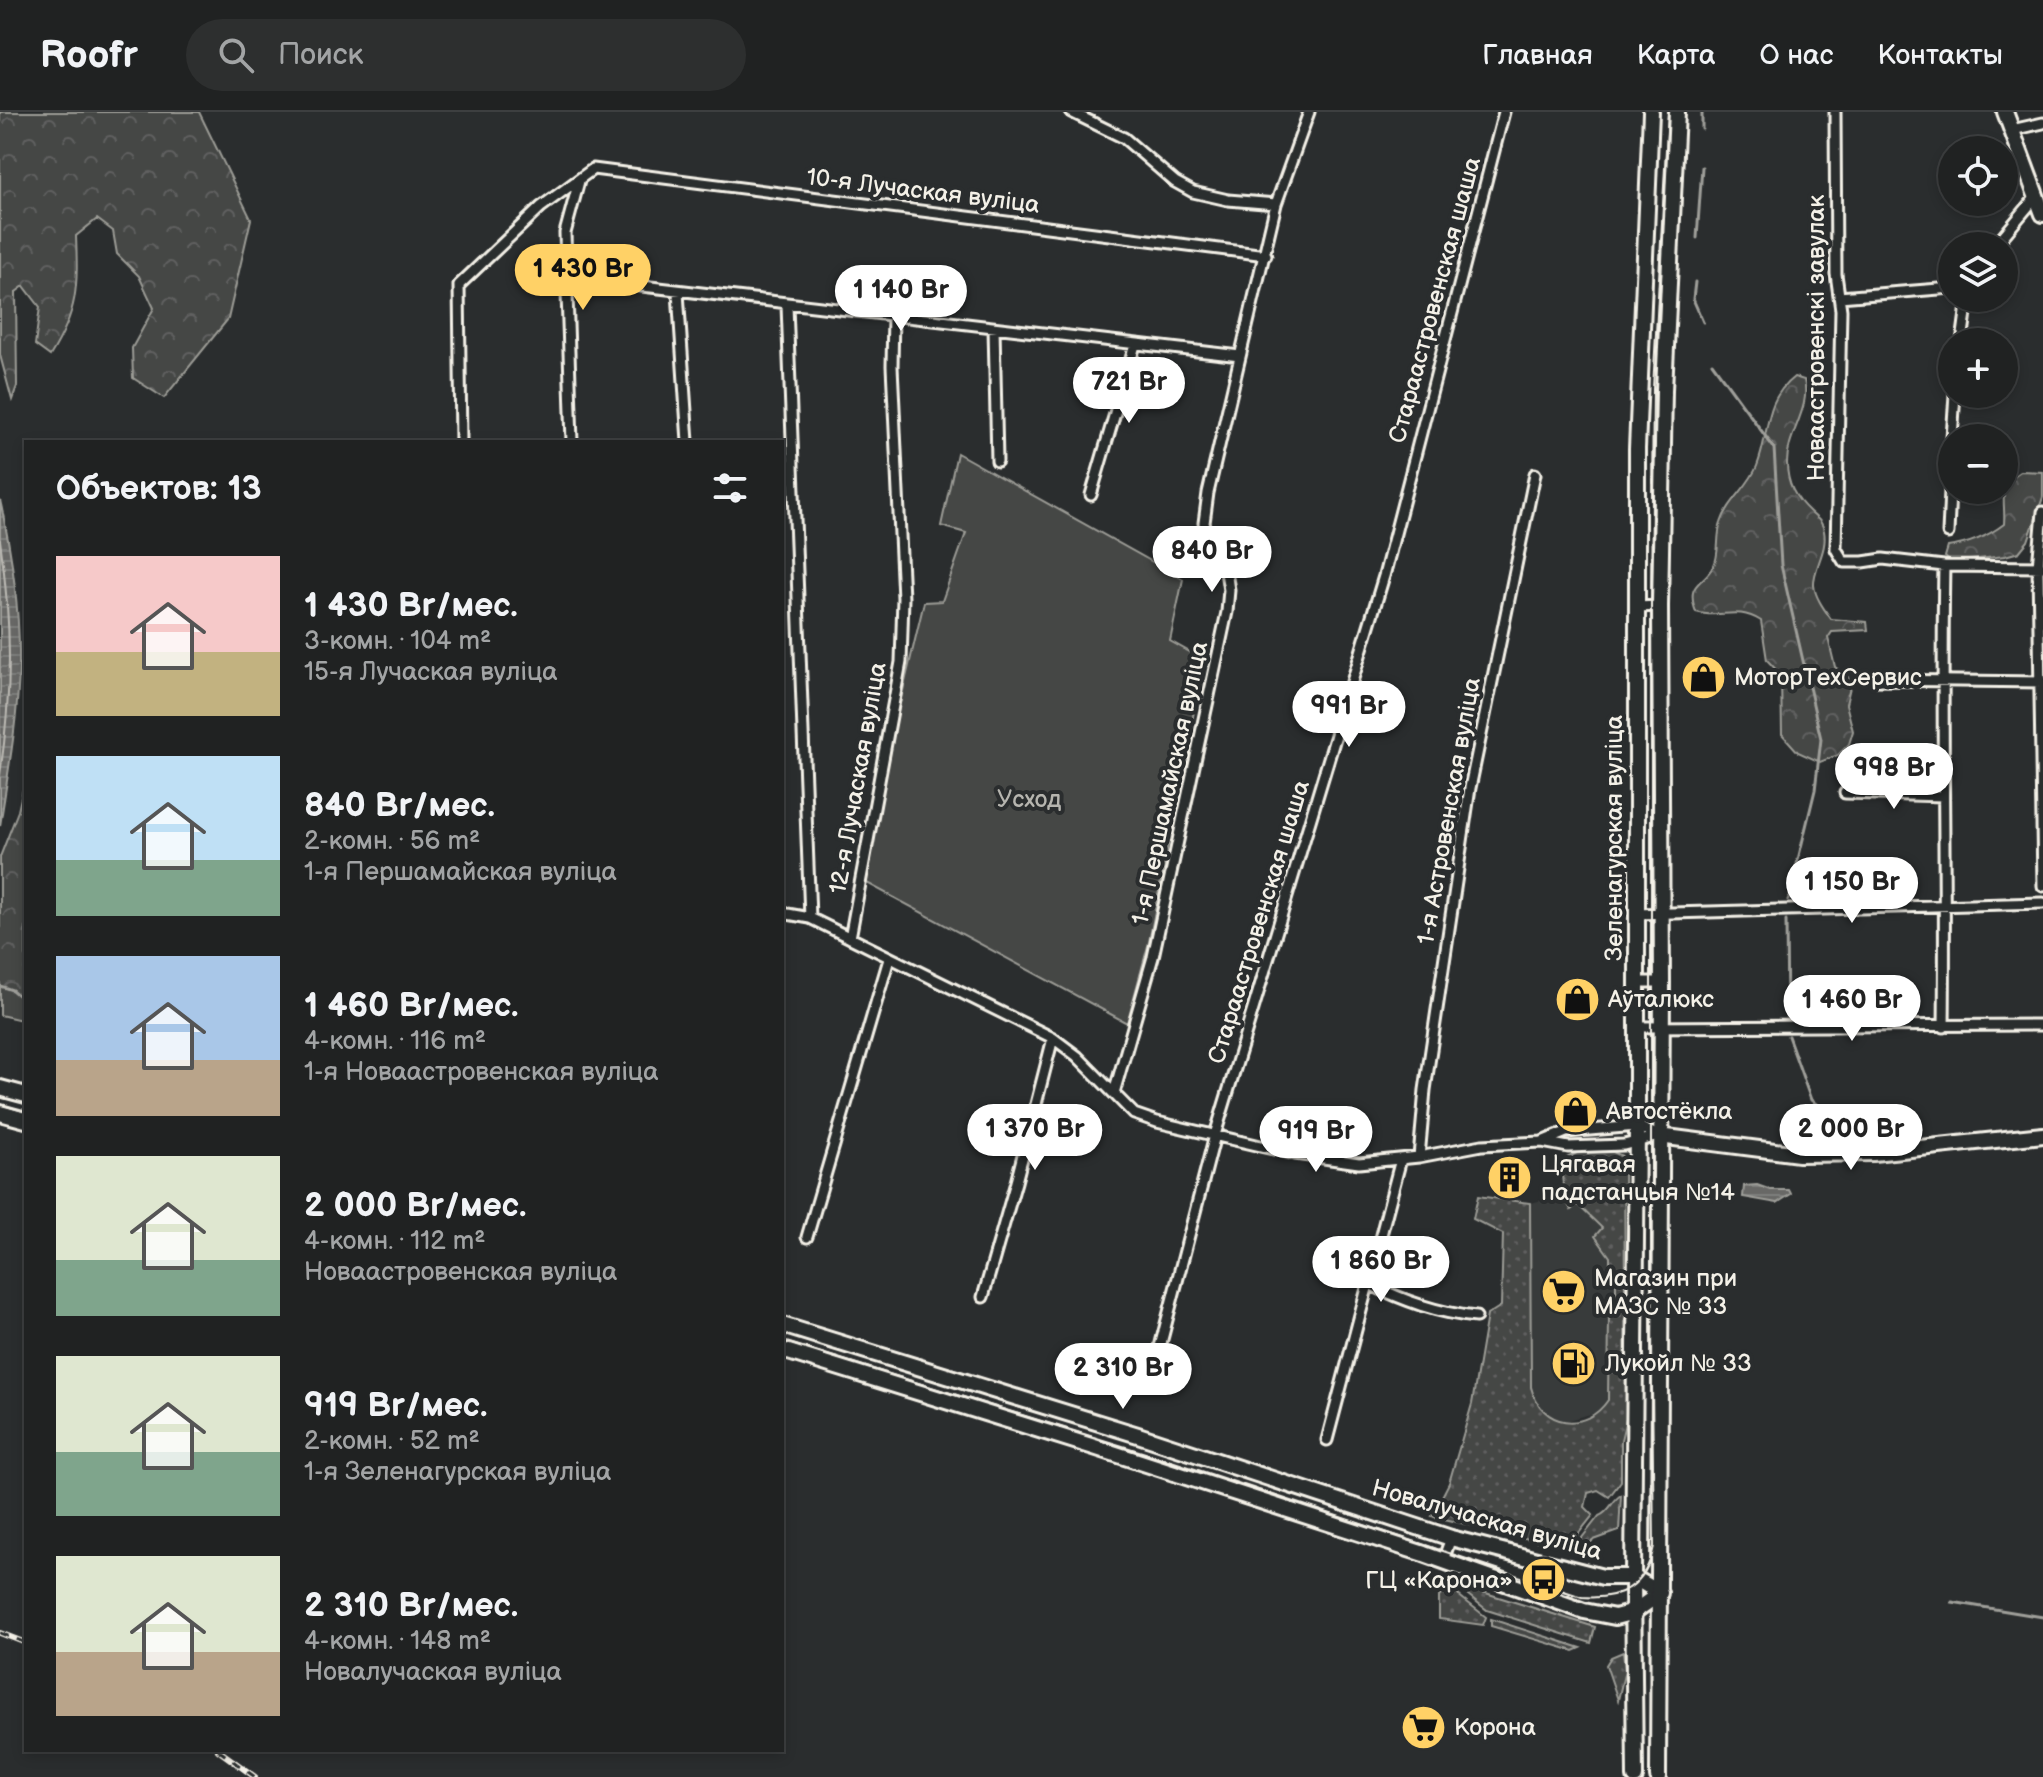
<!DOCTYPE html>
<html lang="ru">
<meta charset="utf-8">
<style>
body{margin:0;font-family:"Balsamiq Sans",sans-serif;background:#2d2f2f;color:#f1f3f6;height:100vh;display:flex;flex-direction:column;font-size:30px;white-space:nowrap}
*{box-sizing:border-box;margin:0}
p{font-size:26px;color:#a2a4a5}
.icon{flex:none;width:44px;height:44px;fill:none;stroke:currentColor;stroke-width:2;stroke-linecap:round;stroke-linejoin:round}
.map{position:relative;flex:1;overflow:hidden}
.details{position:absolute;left:24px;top:328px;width:760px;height:1312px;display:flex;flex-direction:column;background:#202222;border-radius:0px;box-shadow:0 4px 12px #0003,0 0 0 2px #3d3f40}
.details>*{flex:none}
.controls{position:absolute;left:1938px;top:24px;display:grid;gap:16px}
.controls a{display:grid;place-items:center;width:80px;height:80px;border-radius:50%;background:#202222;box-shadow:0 4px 12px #0003,0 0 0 2px #3d3f40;font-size:40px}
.price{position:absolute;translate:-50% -68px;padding:0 18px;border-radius:28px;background:#fff;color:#222;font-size:26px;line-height:52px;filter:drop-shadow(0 2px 4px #0008)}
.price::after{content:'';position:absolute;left:50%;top:48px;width:24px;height:18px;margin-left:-12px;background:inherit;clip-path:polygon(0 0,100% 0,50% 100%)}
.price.current{background:#ffd166;color:#111}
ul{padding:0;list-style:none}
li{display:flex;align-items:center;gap:24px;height:200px;padding:0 32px}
li span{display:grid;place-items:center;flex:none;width:224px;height:160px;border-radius:0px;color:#555}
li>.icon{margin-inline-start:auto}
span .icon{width:96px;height:96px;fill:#fffc;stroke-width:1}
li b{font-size:34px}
h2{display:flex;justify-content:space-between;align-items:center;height:96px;padding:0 32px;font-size:34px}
header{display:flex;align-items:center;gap:48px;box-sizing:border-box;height:112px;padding:0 40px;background:#202222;border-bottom:2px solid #3d3f40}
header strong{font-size:38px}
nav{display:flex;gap:44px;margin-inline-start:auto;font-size:28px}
.search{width:560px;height:72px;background:#2d2f2f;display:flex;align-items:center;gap:20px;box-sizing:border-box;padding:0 28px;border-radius:44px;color:#a2a4a5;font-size:30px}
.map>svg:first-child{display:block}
.built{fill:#373a3a}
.grass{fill:url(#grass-dots);stroke:#9c9c96;stroke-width:2}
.forest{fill:url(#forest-crowns);stroke:#9c9c96;stroke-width:2}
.garden{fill:#444645;stroke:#9c9c96;stroke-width:2}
.water{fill:url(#water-rules);stroke:#9f9f9a;stroke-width:2}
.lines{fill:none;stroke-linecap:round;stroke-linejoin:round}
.shore{stroke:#bcbab4;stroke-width:2}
.stream{stroke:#9f9f9a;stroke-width:3}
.street-casing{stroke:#f4f1e8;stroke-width:15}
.secondary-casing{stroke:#f4f1e8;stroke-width:20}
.primary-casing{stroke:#f4f1e8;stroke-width:20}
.street{stroke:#2a2d2e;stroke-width:9}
.secondary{stroke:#2a2d2e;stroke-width:14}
.primary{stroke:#2a2d2e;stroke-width:14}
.tram{stroke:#f4f1e8;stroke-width:2}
.rail-casing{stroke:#f4f1e8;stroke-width:6}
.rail{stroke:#2a2d2e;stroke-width:3;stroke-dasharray:9;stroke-linecap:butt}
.labels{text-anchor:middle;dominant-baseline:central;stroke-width:8;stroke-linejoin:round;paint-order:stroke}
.street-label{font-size:24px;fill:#f4f1e8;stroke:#2a2d2e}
.poi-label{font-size:24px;fill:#f4f1e8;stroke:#2a2d2e;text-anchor:start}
.park-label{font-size:24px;fill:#b6b5af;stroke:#2a2d2e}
</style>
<header>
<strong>Roofr</strong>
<div class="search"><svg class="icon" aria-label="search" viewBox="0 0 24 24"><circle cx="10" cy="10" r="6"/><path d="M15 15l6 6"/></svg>Поиск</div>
<nav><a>Главная</a><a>Карта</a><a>О нас</a><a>Контакты</a></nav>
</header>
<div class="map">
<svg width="2043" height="1665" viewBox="0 0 2043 1665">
<defs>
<pattern id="grass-dots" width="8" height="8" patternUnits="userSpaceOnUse" patternTransform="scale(2)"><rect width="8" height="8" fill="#444645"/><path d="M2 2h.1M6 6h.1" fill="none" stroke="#606160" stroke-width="1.8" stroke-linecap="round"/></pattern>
<pattern id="forest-crowns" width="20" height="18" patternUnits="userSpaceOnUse" patternTransform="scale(2)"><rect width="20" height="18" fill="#444645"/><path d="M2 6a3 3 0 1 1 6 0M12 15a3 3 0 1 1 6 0" fill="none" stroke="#606160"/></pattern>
<pattern id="water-rules" width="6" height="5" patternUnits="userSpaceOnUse" patternTransform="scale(2)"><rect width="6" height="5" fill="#676866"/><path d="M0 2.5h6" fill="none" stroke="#7d7e7c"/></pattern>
</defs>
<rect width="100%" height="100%" fill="#2a2d2e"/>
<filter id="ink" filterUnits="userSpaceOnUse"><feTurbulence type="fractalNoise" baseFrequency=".0125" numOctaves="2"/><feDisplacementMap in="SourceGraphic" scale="16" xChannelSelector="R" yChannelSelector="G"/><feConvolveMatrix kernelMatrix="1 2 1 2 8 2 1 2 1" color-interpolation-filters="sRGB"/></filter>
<g filter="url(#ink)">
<!-- built -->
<path class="built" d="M 1565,1083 L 1571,1097 L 1576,1091 L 1602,1116 L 1595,1124 L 1610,1145 L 1610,1169 L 1616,1170 L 1616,1203 L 1609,1204 L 1608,1288 L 1601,1299 L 1566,1309 L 1553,1307 L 1541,1298 L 1534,1288 L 1531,1275 L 1530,1091 Z"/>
<!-- grass -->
<path class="grass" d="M 1579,1040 L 1613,1040 L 1622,1044 L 1624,1050 L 1626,1307 L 1621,1328 L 1621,1369 L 1609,1385 L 1598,1378 L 1588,1381 L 1585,1395 L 1593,1403 L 1568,1435 L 1553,1429 L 1550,1432 L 1432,1404 L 1449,1371 L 1472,1292 L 1487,1203 L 1501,1194 L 1503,1122 L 1473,1107 L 1478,1084 L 1530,1091 L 1531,1275 C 1541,1316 1586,1321 1608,1288 L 1609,1204 L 1616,1203 L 1616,1170 L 1610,1169 L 1610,1145 L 1595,1124 L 1602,1116 L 1577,1092 L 1571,1098 C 1565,1087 1557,1057 1567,1046 C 1568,1045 1577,1041 1579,1040 Z
M 1621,1383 L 1619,1419 L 1594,1428 L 1578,1439 L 1574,1436 L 1599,1404 C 1610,1400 1612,1388 1621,1383 Z
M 1460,1473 L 1595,1515 L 1591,1531 L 1487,1498 L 1458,1475 Z
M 1448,1475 L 1486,1505 L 1483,1513 L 1439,1507 L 1439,1485 Z
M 1491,1507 L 1581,1536 L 1574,1539 L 1491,1514 Z
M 1623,1540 L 1625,1558 L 1618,1588 L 1606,1553 L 1611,1545 Z"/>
<!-- forest -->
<path class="forest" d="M 0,0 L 199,0 L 251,107 L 228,207 L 164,286 L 133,266 L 132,236 L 154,196 L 139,164 L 117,142 L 113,119 L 97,107 L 76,124 C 78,176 78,199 50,244 L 35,233 L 40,195 L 24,174 L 16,180 L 17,274 L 12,288 L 0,243 Z
M 1794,265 L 1804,268 C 1811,298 1787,321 1787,351 C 1787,372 1795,386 1810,400 C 1817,407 1822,408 1824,419 C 1828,439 1813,456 1814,473 C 1815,485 1824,497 1831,507 L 1867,510 L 1868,518 L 1832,520 L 1828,526 L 1835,555 L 1848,565 L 1850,575 L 1846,592 L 1853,619 L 1849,632 L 1838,643 L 1820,650 L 1798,640 L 1782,622 L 1781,563 L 1767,548 L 1761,509 C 1735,493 1721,508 1696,500 C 1685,470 1703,474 1714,453 C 1720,442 1716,424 1721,411 C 1728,389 1749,375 1757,354 C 1770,321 1763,289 1794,265 Z
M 2021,359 L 2043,360 L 2043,385 L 2028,429 L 2019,440 L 2005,444 L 1951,450 L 1945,445 L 1948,435 C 1969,432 1987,425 2004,412 C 2006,388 1996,374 2021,359 Z
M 26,664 L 26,909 L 0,903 L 0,745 L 18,699 Z"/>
<!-- garden -->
<path class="garden" d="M 957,341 L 1183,467 L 1170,529 L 1204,548 L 1149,830 L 1127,911 L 865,770 L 897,604 L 924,490 L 942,489 L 966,421 L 941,414 Z"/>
<!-- water -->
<path class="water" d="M 0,388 C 12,442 20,498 19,554 C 18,607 8,661 0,714 Z
M 1757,1073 L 1771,1078 L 1789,1078 L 1791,1082 L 1777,1091 L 1743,1085 L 1744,1074 Z"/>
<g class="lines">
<!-- shore -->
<path class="shore" d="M 0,428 C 12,513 12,579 0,663"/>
<!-- stream -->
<path class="stream" d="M 1702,0 L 1702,17
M 1697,126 L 1702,55
M 1695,170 L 1693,187 L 1703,210
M 1712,251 L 1774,336 L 1781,453 L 1821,627 L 1815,678 L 1795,760 L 1797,770 L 1788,788
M 1786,808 L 1787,905
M 0,874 L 12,878 L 26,890
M 1788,924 L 1811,988 L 1820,995
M 1952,1490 L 2043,1505"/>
<defs>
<path id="street" d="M 1071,0 L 1124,26 L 1175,70 L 1193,80 L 1228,88 L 1276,92
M 1835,0 L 1836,162 L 1841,198 L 1836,437 L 1844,450 L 1863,450 L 1883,447 L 1944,454 L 2043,455
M 2012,18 L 2043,11
M 1995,134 L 2036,85
M 565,165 L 1240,244
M 678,180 L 688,330
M 1839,185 L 1952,176
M 787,193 L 810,806
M 994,216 L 997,349
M 1962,230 L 1968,186
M 1952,326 L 1955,282
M 461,330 L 459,173 L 541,95 L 593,57 L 1266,143
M 572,330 L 565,121 L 579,69
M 1091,383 L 1135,233
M 2043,400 L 2038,455 L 2043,774
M 1948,421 L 1952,335
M 1637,495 L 1660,494
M 1875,568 L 2043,570
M 1845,681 L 1943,684
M 782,801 L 810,806 L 1053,926 L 1077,944 L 1134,1002 L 1157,1010 L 1295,1042 L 1359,1051 L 1419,1045 L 1482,1033 L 1542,1030 L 1568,1035 L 1624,1033 L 1659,1024
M 1636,802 L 2043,791
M 850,826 L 901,550 L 903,486 L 892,254 L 893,204
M 1636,870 L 1662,870
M 1637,915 L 2043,913
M 1944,915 C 1946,761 1941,608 1944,454
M 1114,981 L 1153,845 L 1227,500 L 1229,478 L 1226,460 L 1210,432 L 1204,411 L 1208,381 L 1276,92 L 1309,0
M 1542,1030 L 1566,1020 L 1637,1014 L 1659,1024
M 1419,1045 L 1425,978 L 1470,676 L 1535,362
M 807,1125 L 889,847
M 1369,1172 C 1405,1189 1437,1201 1476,1205
M 983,1185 L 1016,1070 L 1053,926
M 1153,1262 L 1215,1023 L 1384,464 L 1504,0
M 1327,1328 L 1401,1047
M 1443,1448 L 1451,1426"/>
<path id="secondary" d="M 2005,0 L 2043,102
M 0,976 L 26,983
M 0,1001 L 26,1008
M 1659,1024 L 1799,1042 L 1873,1041 L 2043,1023
M 782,1213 L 1138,1323 L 1451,1426 L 1603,1465 L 1633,1465 L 1660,1481 L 1634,1500 L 1615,1505 L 1584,1499 L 1424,1442 L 1094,1335 L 782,1238"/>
<path id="primary" d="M 1635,1665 L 1633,1465 L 1637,1014 L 1637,337 L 1651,0
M 1658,1665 L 1662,870 L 1660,494 L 1664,278 L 1677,0"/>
</defs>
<!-- street casing -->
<use href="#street" class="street-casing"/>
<!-- secondary casing -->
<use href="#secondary" class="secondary-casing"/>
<!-- primary casing -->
<use href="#primary" class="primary-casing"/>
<!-- street -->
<use href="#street" class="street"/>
<!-- secondary -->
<use href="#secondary" class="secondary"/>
<!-- primary -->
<use href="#primary" class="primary"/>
<!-- tram -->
<path class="tram" d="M 0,992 L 26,1000
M 782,1229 L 1168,1348 L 1582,1485 C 1621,1488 1646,1474 1654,1434 L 1651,1194 L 1651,495 L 1653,277 L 1668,0"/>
<defs>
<path id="rail" d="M 0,1521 L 26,1531
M 218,1638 L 255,1665"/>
</defs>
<!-- rail casing -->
<use href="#rail" class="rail-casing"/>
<!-- rail -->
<use href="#rail" class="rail"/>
</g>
</g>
<!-- icons -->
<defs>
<symbol id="shop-disc" viewBox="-11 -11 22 22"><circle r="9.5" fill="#ffd166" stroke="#2a2d2e"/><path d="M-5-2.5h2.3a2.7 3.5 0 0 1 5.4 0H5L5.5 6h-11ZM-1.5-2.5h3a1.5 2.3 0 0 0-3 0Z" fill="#111"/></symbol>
<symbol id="building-disc" viewBox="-11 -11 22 22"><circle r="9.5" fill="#ffd166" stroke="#2a2d2e"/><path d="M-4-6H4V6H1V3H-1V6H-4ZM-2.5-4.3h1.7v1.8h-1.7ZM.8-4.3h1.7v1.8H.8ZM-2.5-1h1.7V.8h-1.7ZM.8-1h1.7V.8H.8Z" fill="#111"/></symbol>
<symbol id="supermarket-disc" viewBox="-11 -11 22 22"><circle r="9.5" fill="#ffd166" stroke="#2a2d2e"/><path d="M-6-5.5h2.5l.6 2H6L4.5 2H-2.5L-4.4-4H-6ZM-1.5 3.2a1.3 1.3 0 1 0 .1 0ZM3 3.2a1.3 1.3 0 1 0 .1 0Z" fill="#111"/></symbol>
<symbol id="fuel-disc" viewBox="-11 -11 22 22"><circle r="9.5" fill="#ffd166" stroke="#2a2d2e"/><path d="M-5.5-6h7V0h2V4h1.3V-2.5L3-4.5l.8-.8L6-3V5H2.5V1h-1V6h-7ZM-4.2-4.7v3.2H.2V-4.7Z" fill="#111"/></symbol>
<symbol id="bus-disc" viewBox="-11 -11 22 22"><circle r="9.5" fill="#ffd166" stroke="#2a2d2e"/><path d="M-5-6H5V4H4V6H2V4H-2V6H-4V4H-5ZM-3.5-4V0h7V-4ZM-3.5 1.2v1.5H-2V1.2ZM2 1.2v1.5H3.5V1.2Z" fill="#111"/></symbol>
</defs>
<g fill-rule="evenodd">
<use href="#shop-disc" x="1678" y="540" width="51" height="51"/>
<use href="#shop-disc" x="1552" y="862" width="51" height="51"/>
<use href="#shop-disc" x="1550" y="974" width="51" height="51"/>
<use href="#building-disc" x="1484" y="1040" width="51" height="51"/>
<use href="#supermarket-disc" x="1538" y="1154" width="51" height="51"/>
<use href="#fuel-disc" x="1548" y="1226" width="51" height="51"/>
<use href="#bus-disc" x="1518" y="1442" width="51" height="51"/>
<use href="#supermarket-disc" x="1398" y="1590" width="51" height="51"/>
</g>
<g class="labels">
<!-- street labels -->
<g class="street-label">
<text transform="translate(923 79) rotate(7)">10-я Лучаская вуліца</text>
<text transform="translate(1435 188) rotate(-75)">Стараастровенская шаша</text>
<text transform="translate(1816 226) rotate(-90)">Новаастровенскі завулак</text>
<text transform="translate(858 666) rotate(-80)">12-я Лучаская вуліца</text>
<text transform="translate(1170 671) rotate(-78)">1-я Першамайская вуліца</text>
<text transform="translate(1449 699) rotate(-80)">1-я Астровенская вуліца</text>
<text transform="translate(1614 726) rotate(-90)">Зеленагурская вуліца</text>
<text transform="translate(1259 810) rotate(-73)">Стараастровенская шаша</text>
<text transform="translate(1487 1408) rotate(16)">Новалучаская вуліца</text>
</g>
<!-- poi labels -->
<g class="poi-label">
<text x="1734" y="565">МоторТехСервис</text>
<text x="1608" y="887">Аўталюкс</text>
<text x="1606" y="999">Автостёкла</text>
<text x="1541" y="1052">Цягавая<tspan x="1541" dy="28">падстанцыя №14</tspan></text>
<text x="1594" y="1166">Магазин при<tspan x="1594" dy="28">МАЗС № 33</tspan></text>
<text x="1605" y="1251">Лукойл № 33</text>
<text x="1513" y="1468" text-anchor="end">ГЦ «Карона»</text>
<text x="1454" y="1615">Корона</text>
</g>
<!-- park labels -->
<g class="park-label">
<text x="1029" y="687">Усход</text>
</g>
</g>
</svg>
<div class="controls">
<a><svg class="icon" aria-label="locate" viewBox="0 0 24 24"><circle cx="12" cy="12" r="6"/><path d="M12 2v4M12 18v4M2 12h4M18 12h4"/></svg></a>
<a><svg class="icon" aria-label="layers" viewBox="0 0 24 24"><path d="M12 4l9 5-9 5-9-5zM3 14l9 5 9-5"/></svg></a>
<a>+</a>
<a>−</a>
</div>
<b class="price current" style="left:583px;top:200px">1 430 Br</b>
<b class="price" style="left:901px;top:221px">1 140 Br</b>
<b class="price" style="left:1129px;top:313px">721 Br</b>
<b class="price" style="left:1212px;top:482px">840 Br</b>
<b class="price" style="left:1349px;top:637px">991 Br</b>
<b class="price" style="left:1894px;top:699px">998 Br</b>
<b class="price" style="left:1852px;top:813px">1 150 Br</b>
<b class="price" style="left:1852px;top:931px">1 460 Br</b>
<b class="price" style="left:1035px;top:1060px">1 370 Br</b>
<b class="price" style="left:1851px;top:1060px">2 000 Br</b>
<b class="price" style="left:1316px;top:1062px">919 Br</b>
<b class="price" style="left:1381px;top:1192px">1 860 Br</b>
<b class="price" style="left:1123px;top:1299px">2 310 Br</b>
<section class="details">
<h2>Объектов: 13<svg class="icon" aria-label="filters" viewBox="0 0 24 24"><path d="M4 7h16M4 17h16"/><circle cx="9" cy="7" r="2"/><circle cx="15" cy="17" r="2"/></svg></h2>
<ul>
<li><span style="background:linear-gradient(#f6c9c9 60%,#c2b280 0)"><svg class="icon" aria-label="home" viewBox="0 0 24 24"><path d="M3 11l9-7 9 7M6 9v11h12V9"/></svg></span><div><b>1 430 Br/мес.</b><p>3-комн. · 104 m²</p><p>15-я Лучаская вуліца</p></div></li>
<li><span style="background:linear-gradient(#bfe0f5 65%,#7fa58c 0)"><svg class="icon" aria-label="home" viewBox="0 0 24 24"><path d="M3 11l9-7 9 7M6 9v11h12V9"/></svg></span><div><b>840 Br/мес.</b><p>2-комн. · 56 m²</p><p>1-я Першамайская вуліца</p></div></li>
<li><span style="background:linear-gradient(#a9c7e8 65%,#b9a48a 0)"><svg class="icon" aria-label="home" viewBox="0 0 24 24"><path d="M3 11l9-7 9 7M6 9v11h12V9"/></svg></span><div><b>1 460 Br/мес.</b><p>4-комн. · 116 m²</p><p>1-я Новаастровенская вуліца</p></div></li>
<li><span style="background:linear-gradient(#dfe7d0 65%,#7fa58c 0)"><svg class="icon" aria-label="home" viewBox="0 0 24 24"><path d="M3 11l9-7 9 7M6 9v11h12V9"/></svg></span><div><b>2 000 Br/мес.</b><p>4-комн. · 112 m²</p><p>Новаастровенская вуліца</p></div></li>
<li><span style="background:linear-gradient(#dfe7d0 60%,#7fa58c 0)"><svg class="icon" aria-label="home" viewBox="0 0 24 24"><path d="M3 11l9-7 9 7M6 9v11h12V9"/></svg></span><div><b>919 Br/мес.</b><p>2-комн. · 52 m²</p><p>1-я Зеленагурская вуліца</p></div></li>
<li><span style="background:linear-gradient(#dfe7d0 60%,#b9a48a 0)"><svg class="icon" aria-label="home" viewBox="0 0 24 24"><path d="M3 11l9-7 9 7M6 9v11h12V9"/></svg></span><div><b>2 310 Br/мес.</b><p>4-комн. · 148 m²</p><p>Новалучаская вуліца</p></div></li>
</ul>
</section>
</div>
